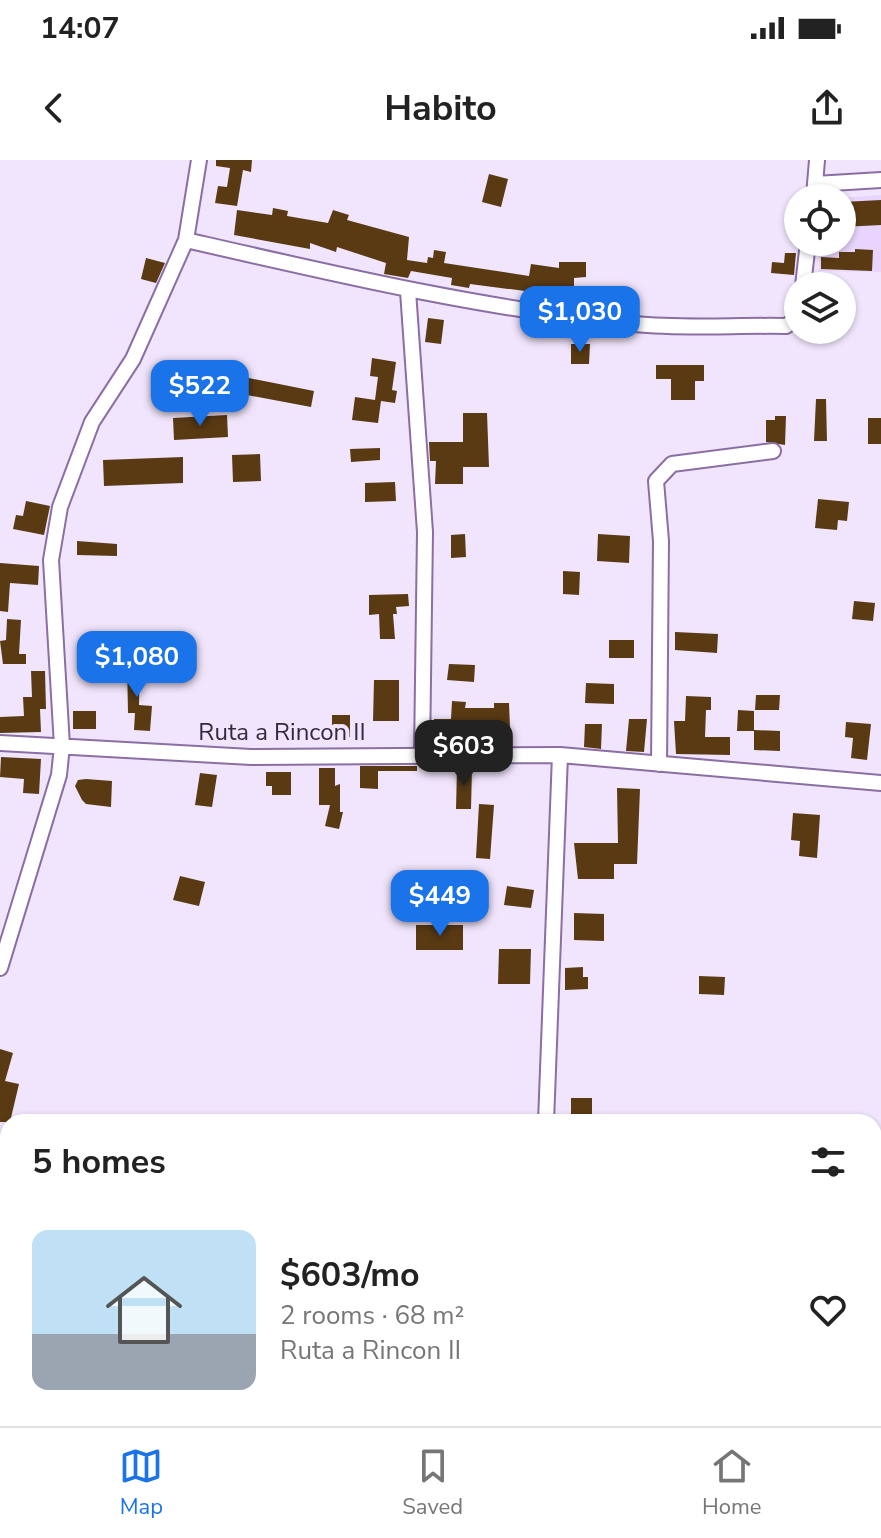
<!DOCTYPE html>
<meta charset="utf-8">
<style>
body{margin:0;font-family:"Nunito Sans",sans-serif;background:#f2f2f2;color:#222;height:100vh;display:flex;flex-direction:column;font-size:30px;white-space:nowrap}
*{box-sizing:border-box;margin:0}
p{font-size:26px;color:#767676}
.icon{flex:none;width:44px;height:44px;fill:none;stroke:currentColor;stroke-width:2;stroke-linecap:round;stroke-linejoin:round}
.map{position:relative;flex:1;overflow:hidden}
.side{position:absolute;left:0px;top:954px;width:882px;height:312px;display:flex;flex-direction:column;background:#fff;border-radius:24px 24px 0 0;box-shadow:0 2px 6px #0004}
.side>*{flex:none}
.fabs{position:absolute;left:784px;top:24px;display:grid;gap:16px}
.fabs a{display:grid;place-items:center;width:72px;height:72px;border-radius:50%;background:#fff;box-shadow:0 2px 6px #0004;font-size:40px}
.price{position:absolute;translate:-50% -68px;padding:0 18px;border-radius:16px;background:#1a73e8;color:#fff;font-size:26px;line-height:52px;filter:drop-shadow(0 2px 4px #0008)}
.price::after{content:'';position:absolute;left:50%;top:48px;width:24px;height:18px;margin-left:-12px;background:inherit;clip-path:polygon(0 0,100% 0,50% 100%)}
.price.selected{background:#222;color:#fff}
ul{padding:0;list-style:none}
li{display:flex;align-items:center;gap:24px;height:200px;padding:0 32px}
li+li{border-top:2px solid #e0e0e0}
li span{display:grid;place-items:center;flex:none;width:224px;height:160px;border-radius:16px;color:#555}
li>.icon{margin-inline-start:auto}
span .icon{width:96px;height:96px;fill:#fffc;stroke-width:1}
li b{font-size:34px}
h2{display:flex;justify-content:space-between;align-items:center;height:96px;padding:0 32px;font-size:34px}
.status{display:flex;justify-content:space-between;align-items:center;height:56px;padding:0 40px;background:#fff;direction:ltr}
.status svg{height:22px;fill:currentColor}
header{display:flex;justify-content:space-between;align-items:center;height:104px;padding:0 32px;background:#fff;font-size:36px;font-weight:700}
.dock{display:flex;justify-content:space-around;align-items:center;height:112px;border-top:2px solid #e0e0e0;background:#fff;font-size:22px;color:#767676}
.dock a{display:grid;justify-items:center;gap:4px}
.dock .selected{color:#1a73e8}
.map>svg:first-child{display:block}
.built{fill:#e8d4fc}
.building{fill:#593a13}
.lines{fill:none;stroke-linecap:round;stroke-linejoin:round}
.minor-casing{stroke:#8b6ea4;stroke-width:18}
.minor{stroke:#fff;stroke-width:14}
.labels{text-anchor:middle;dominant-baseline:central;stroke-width:8;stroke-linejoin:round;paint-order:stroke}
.street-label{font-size:24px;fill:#34283f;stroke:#f1e5fd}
</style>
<div class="status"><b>14:07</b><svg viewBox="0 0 49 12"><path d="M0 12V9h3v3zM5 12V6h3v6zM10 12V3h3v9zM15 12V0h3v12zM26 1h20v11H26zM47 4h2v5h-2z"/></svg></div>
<header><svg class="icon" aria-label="back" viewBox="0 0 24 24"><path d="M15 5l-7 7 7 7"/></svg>Habito<svg class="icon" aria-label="share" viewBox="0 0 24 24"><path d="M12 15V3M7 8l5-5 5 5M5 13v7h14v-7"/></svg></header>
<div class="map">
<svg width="881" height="1266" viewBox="0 0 881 1266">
<rect width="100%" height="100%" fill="#f1e5fd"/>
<!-- built -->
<path class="built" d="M 881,35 L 881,112 L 819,111 L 820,82 L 842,82 L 839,38 Z"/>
<!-- building -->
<path class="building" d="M 216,0 L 252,0 L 251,12 L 243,10 L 237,46 L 215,43 L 218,26 L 227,27 L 230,8 L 216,6 Z
M 489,14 L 508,19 L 501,47 L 482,42 Z
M 881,40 L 881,65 L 842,67 L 842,42 Z
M 273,48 L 288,51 L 287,56 L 328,63 L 333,50 L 349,55 L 347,60 L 409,77 L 407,100 L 427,103 L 428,97 L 433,98 L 434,90 L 446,92 L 444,103 L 529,116 L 531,104 L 559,108 L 559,102 L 586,102 L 586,117 L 574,118 L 574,127 L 549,127 L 548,134 L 470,124 L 469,128 L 451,125 L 452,118 L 411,111 L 408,118 L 384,114 L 386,103 L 337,87 L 336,92 L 310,83 L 310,89 L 234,75 L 237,50 L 272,55 Z
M 855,89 L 873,90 L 872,111 L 821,109 L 821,97 L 839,98 L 839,92 L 855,92 Z
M 785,93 L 796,93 L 794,115 L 771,113 L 772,102 L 784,103 Z
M 146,98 L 165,103 L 156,123 L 141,119 Z
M 428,158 L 444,160 L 441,184 L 425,182 Z
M 571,184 L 590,184 L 589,204 L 571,204 Z
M 372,198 L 396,202 L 392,230 L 397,231 L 395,243 L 381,241 L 378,263 L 352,260 L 355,237 L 375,240 L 378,217 L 370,216 Z
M 656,205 L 704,205 L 704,221 L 695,221 L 695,240 L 671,240 L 671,219 L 656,219 Z
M 213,211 L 314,231 L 311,247 L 210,228 Z
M 816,239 L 826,239 L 827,281 L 814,281 Z
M 463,253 L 487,253 L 489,307 L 463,307 L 463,324 L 435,324 L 436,301 L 430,301 L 429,282 L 463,282 Z
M 227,255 L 228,277 L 174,280 L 173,258 Z
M 775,256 L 786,256 L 785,285 L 766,282 L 766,260 L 775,260 Z
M 868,258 L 881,258 L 881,284 L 868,284 Z
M 380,288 L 380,300 L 351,302 L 350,289 Z
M 260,294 L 261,321 L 233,322 L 232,295 Z
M 183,297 L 183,323 L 104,326 L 103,300 Z
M 395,322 L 396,341 L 365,342 L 365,323 Z
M 818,339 L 849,342 L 847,361 L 838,360 L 837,370 L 815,368 Z
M 26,341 L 50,346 L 44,375 L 13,369 L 16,355 L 23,356 Z
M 465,374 L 466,397 L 451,398 L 451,375 Z
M 598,374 L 630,376 L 629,403 L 597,401 Z
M 77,381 L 117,384 L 117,396 L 77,395 Z
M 0,403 L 39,406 L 38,425 L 10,423 L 8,452 L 0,451 Z
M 563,411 L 580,412 L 579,435 L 563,434 Z
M 408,434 L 409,446 L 396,447 L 397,454 L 393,454 L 395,479 L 380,479 L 379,454 L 369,455 L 369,435 Z
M 854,441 L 875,443 L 873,461 L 852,459 Z
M 7,459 L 21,460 L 19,494 L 26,494 L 26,504 L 3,504 L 0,481 L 6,480 Z
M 675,472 L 718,474 L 717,493 L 675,490 Z
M 609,480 L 634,480 L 634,498 L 609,498 Z
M 127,501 L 140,501 L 139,545 L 152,546 L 150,571 L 134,570 L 135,553 L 128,553 Z
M 449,504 L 475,505 L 474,522 L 447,520 Z
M 31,511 L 45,511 L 46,549 L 40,549 L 41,572 L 0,573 L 0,557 L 24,556 L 23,537 L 32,537 Z
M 374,520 L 399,520 L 399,561 L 373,561 Z
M 586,523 L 614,524 L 614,544 L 585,543 Z
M 756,535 L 780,535 L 779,550 L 755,550 Z
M 686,536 L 711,537 L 711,550 L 706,550 L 705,577 L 730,577 L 730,595 L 676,594 L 674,561 L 685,561 Z
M 452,541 L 466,542 L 465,548 L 494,548 L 494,543 L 509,543 L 510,568 L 491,569 L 491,574 L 475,575 L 474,580 L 434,581 L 434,559 L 451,559 Z
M 738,550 L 754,551 L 754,571 L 737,571 Z
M 73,551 L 96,551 L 96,569 L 73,569 Z
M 332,555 L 350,555 L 350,577 L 332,577 Z
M 629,559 L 647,559 L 644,592 L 626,591 Z
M 846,562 L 871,564 L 867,600 L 851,598 L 853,578 L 845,577 Z
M 585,564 L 602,564 L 601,589 L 584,587 Z
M 754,570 L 780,571 L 780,591 L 754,590 Z
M 1,597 L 41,599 L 39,634 L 23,633 L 24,619 L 0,617 Z
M 360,606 L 417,606 L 417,611 L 378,611 L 378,629 L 360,628 Z
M 457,607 L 472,608 L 471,649 L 456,649 Z
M 319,608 L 335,608 L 335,626 L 340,624 L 340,652 L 343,652 L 339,669 L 325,666 L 330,645 L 319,645 Z
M 266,612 L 291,612 L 291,635 L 272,635 L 272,626 L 266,626 Z
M 200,613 L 217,615 L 212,647 L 195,645 Z
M 86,619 L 112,621 L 111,647 L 86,644 L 82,640 L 75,626 L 78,620 Z
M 617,628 L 640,629 L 637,704 L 614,704 L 614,719 L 578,719 L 574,683 L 618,683 Z
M 479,644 L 494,645 L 490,699 L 476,698 Z
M 793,653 L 820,655 L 817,698 L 799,696 L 800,681 L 791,680 Z
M 180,716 L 205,722 L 199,746 L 173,740 Z
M 507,726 L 534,730 L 531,748 L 504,745 Z
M 574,753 L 604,754 L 604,781 L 574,780 Z
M 416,765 L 463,765 L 463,790 L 416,790 Z
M 499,789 L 531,789 L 530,824 L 498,824 Z
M 583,807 L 583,817 L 588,817 L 588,829 L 565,830 L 565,808 Z
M 699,816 L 725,817 L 724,835 L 699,834 Z
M 0,889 L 13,893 L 5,921 L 19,924 L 10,962 L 0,962 Z
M 571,938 L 592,938 L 592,955 L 571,955 Z"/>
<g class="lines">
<defs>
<path id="minor" d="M 815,24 L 817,0
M 814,38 L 815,24 L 881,20
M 186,80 L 199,0
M 803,126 L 808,82
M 408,131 L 425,372 L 422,594
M 0,583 L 251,597 L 560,595 L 881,623
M 659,604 L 661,381 L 656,321 L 672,304 L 773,291
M 0,808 L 59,615 L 62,586 L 51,400 L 60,347 L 92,262 L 133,199 L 186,80 C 334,114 482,149 634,164 C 684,169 736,165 786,166 L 798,158
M 546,962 L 560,595
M 0,1146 L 8,1147
M 545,1266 L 546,1258
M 701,1266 L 702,1258"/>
</defs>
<!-- minor casing -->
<use href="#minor" class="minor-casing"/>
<!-- minor -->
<use href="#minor" class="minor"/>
</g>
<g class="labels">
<!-- street labels -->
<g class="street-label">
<text x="282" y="572">Ruta a Rincon II</text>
</g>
</g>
</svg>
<div class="fabs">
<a><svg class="icon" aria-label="locate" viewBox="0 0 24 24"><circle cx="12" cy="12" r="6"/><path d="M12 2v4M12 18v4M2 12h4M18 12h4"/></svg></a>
<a><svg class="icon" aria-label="layers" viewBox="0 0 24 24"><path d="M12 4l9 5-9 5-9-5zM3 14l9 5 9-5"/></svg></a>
</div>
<b class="price" style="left:580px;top:194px">$1,030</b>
<b class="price" style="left:200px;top:268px">$522</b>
<b class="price" style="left:137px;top:539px">$1,080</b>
<b class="price selected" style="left:464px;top:628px">$603</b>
<b class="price" style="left:440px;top:778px">$449</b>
<section class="side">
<h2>5 homes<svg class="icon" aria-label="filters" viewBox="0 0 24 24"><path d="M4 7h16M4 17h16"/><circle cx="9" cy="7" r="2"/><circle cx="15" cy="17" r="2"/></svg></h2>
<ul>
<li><span style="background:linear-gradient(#bfe0f5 65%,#9aa5b1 0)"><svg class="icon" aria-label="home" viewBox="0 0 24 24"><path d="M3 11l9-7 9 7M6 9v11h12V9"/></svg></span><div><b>$603/mo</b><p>2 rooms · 68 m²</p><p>Ruta a Rincon II</p></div><svg class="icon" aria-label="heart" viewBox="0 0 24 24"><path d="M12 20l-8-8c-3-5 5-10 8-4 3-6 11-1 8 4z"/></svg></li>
</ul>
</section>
</div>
<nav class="dock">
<a class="selected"><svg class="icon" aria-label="map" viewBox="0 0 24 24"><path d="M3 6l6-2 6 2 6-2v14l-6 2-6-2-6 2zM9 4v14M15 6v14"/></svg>Map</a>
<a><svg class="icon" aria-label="saved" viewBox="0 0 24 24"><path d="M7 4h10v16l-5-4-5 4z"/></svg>Saved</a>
<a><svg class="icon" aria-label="home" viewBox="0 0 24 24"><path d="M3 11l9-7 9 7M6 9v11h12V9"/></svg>Home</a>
</nav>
